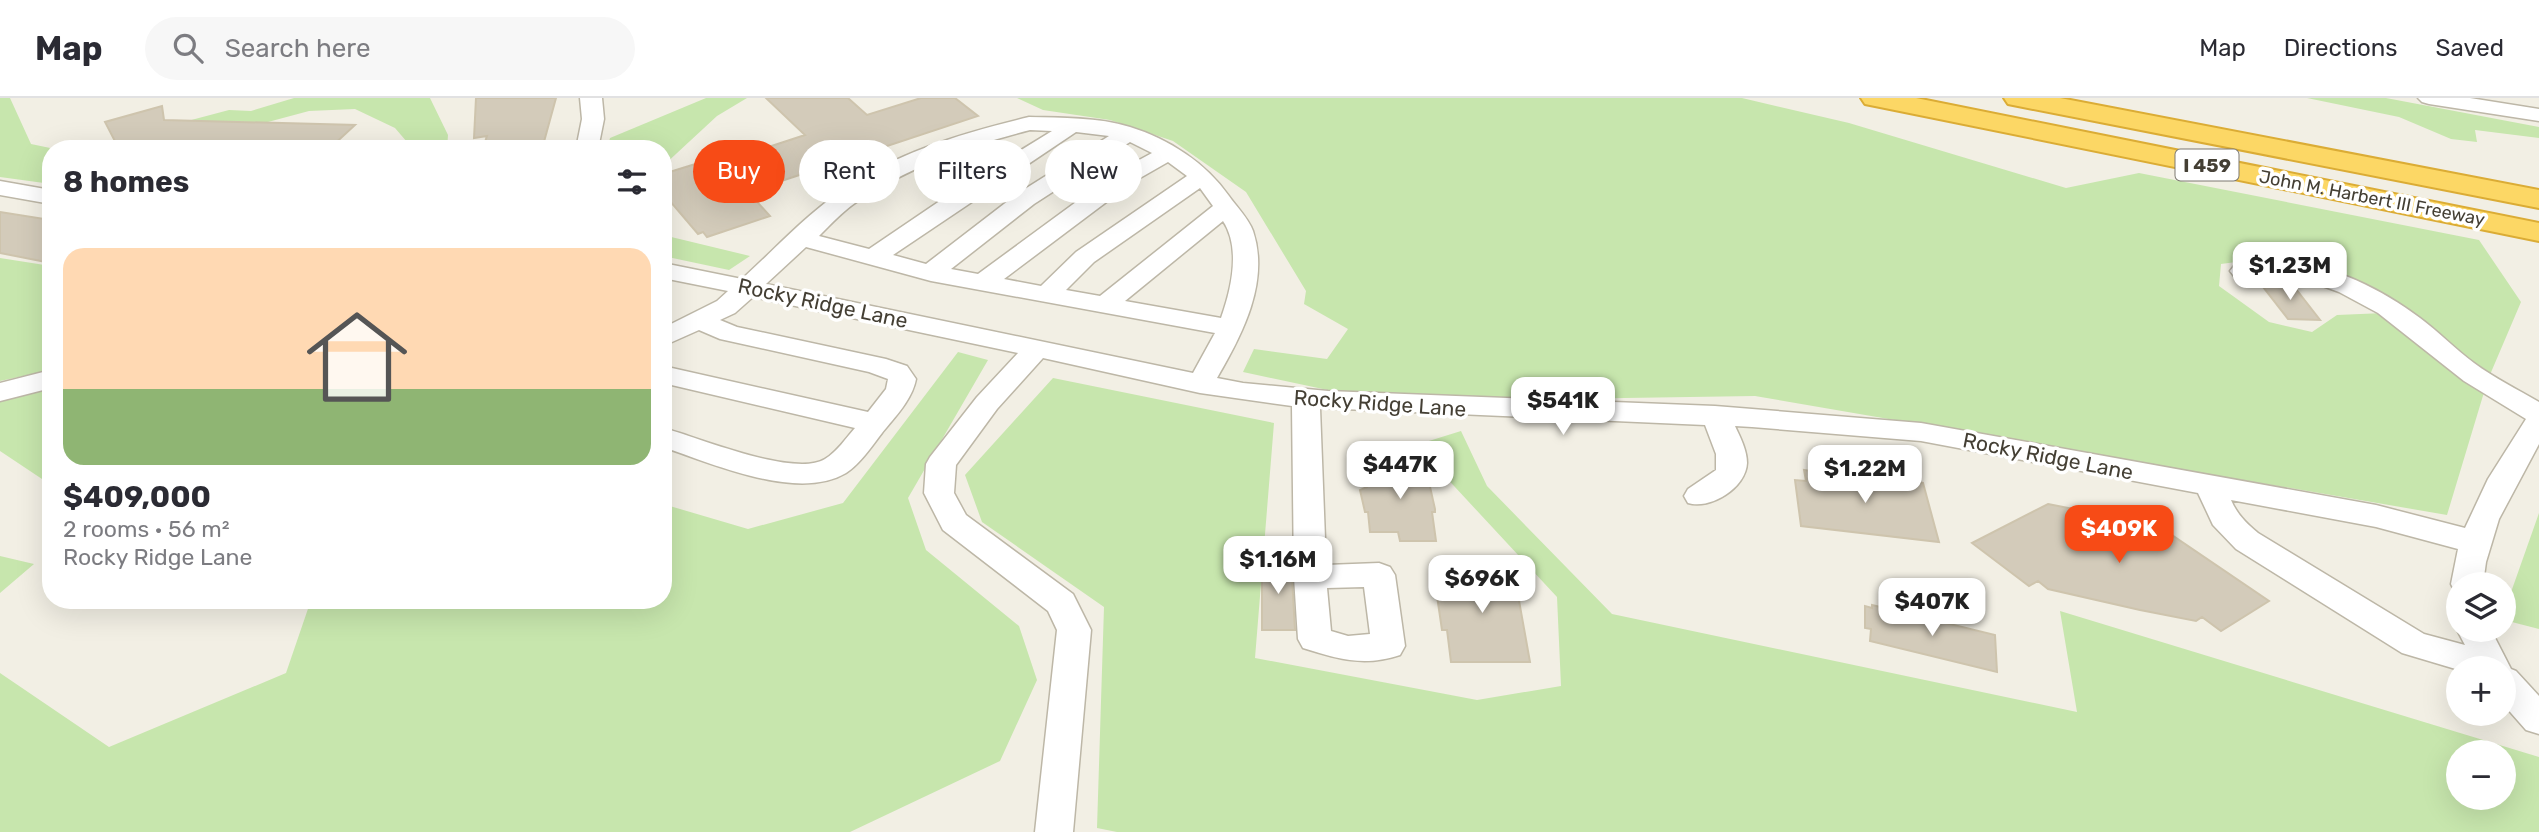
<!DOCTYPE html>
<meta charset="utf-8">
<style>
body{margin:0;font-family:Rubik,sans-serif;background:#f7f7f7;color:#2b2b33;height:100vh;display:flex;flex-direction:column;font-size:26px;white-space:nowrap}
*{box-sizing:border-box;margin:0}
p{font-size:23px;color:#7c7c81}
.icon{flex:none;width:38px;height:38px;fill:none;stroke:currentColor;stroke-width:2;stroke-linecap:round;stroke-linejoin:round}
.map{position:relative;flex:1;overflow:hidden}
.drawer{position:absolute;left:42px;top:42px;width:630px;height:469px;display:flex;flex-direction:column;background:#fff;border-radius:28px;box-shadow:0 7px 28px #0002}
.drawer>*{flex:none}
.top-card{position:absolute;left:693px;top:42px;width:665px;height:63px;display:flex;gap:14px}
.controls{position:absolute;left:2446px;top:474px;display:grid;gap:14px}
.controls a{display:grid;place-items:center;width:70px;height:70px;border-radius:50%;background:#fff;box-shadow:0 7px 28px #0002;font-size:35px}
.price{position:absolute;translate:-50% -60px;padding:0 16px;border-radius:14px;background:#fff;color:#222;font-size:23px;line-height:46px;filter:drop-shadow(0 2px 4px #0008)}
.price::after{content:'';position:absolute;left:50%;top:42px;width:21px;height:16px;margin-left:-10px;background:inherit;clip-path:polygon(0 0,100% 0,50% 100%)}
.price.active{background:#f74b16;color:#fff}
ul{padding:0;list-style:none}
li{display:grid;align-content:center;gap:14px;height:371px;padding:0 21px}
li span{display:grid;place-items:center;height:217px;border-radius:21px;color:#555}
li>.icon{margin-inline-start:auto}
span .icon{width:126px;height:126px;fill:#fffc;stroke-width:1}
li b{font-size:30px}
h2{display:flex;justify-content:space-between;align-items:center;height:84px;padding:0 21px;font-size:30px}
.tag{padding:0 24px;border-radius:32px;background:#fff;box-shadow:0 7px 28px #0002;font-size:24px;line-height:63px}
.tag.active{background:#f74b16;color:#fff}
header{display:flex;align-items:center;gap:42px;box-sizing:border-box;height:98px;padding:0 35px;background:#fff;border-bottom:2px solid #e1e1e2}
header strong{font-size:33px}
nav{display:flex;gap:38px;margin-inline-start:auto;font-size:24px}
.search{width:490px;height:63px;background:#f7f7f7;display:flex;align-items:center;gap:18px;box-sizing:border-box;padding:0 24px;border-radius:38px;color:#7c7c81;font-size:26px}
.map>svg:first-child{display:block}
.green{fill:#c7e6ad;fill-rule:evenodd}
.building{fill:#d3cbba;stroke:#cec4ad;stroke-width:2}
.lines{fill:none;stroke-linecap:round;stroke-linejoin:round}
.minor-casing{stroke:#bdb7a7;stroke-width:3}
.highway-casing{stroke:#dbac35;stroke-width:4}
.minor{fill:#fff;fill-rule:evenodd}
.highway{fill:#fcd765;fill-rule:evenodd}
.labels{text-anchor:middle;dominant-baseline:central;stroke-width:7;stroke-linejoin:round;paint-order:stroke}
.far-street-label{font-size:18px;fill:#443f34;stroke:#fff}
.shield{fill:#fff;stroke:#7c7971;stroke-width:2}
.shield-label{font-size:19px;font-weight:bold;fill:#443f34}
.street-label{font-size:21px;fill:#443f34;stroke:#fff}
</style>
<header>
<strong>Map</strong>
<div class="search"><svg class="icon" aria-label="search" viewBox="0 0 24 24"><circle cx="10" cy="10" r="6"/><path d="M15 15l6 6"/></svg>Search here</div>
<nav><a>Map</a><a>Directions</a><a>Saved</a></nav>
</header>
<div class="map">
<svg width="2539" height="734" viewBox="0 0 2539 734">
<rect width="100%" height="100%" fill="#f2efe4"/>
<!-- green -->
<path class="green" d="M 0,0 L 10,0 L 31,46 L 55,51 L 51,51 L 51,83 L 44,85 L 0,79 Z
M 294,0 L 430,0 L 448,37 L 447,51 L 413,51 L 395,30 L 355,11 L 309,13 L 168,51 L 82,51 L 229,12 L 251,13 Z
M 706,0 L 747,0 L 717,18 L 663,68 L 663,51 L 607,51 L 610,40 Z
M 1017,0 L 1742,0 L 1849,25 L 2066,90 L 2139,75 L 2479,142 L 2521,204 L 2489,279 L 2340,176 L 2259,161 L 2221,166 L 2219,188 L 2269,224 L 2312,234 L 2337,217 L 2384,215 L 2485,291 L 2447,417 L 1755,298 L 1559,301 L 1337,294 L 1243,274 L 1254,251 L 1327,261 L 1348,231 L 1304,206 L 1306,193 L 1246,94 L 1173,43 L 1110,22 L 1043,12 Z
M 2307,0 L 2386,0 L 2539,29 L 2539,40 L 2475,32 L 2477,44 L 2451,41 L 2399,19 Z
M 663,137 L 750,158 L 729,172 L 663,158 Z
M 0,160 L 51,168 L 51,272 L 0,283 Z
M 958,254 L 988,262 L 908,400 L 926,452 L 1019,528 L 1037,582 L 1000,663 L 850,734 L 0,734 L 0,575 L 109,649 L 286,575 L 311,502 L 663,502 L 663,406 L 748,431 L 843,405 Z
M 1053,280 L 1274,325 L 1255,560 L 1477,602 L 1561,588 L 1557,499 L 1416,347 L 1461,333 L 1487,388 L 1612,516 L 2077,614 L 2060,513 L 2539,659 L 2539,734 L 1117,734 L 1097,730 L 1104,509 L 982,424 L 965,377 ZM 2459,654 L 2504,654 L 2504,700 L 2459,700 Z
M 51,288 L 51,387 L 0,353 L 0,302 Z
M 2539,415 L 2539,531 L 2504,522 L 2504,514 Z
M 0,458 L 34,466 L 0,495 Z"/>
<!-- building -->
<path class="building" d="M 476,0 L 556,0 L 542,51 L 488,51 L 490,47 L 484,47 L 487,38 L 474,40 Z
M 766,0 L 848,0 L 867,17 L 921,0 L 955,0 L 978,18 L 748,94 L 770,118 L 707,139 L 703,134 L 698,136 L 663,95 L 663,76 L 715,60 L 720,65 L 805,37 Z
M 162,8 L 164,22 L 355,27 L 329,51 L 119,51 L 105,24 Z
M 0,114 L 51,122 L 51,165 L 0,155 Z
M 2260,185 L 2292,186 L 2320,222 L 2288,221 Z
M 1391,362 L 1424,362 L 1435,411 L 1435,414 L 1432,414 L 1436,443 L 1400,443 L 1398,434 L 1370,434 L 1368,414 L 1365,414 L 1360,392 L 1367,389 L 1365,371 L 1392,370 Z
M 1804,372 L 1825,375 L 1824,372 L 1923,385 L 1939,444 L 1801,428 L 1795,382 L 1806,383 Z
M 2048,406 L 2119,420 L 2120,423 L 2148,428 L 2154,425 L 2269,503 L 2221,533 L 2202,519 L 2196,523 L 2140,512 L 2048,491 L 2038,483 L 2029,488 L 1972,445 Z
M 1291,462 L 1295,532 L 1262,532 L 1262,463 Z
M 1439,469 L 1513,469 L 1530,564 L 1451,564 L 1447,532 L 1442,532 L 1437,498 L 1443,498 Z
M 1872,507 L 1995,537 L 1997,574 L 1870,543 L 1871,531 L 1865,530 L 1865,508 L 1872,510 Z"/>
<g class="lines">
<defs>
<path id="minor" d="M 580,0 L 602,0 L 604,21 L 598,51 L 576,51 L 582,21 Z
M 2418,0 L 2470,0 L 2539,11 L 2539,23 L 2429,6 L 2422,4 Z
M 1029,19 C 1062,20 1098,19 1130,29 C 1169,41 1206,65 1229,98 C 1236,108 1249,121 1253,133 C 1270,184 1242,237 1217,280 L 1243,285 L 1328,293 L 1715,308 L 1921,325 L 2376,407 L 2465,430 L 2488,381 L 2526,321 L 2464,283 L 2378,215 L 2339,194 L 2301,180 L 2282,177 L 2262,177 L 2243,181 L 2234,178 L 2230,173 L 2234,168 C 2299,151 2368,181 2420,220 C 2439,234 2455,251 2474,265 C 2494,280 2517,291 2539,304 L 2539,346 L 2499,421 L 2486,464 L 2483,486 L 2459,486 L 2459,495 L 2455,494 L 2451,486 L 2458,451 L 2376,429 L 2231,402 C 2237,416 2246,425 2258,435 L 2424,536 L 2465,547 L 2457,532 L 2459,529 L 2459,532 L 2491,532 L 2511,571 L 2516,573 L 2539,598 L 2539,636 L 2526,632 L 2504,607 L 2504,570 L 2459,572 L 2402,555 L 2236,451 L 2213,427 L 2198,395 L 1921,343 L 1752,329 L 1735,328 C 1740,339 1747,352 1747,365 C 1746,390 1710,412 1688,405 L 1684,398 L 1688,391 L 1716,372 L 1716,356 L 1705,327 L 1320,310 L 1326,467 L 1379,465 L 1390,469 L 1395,477 L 1405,548 L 1400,557 C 1364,569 1338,561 1303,550 L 1298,541 L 1294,479 L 1292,308 L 1200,295 L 1043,260 L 997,311 L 956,367 L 954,395 L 966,417 L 1073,496 L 1091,532 L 1073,734 L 1035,734 L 1057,532 L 1048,513 L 943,432 L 924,395 L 926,366 L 930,359 L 977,299 L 1018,255 L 753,199 L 735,215 L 720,222 L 737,229 L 886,261 L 907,268 L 916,281 C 912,302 895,319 882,335 C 872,348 860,366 846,375 C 798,404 711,365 663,349 L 663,330 C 698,339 794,380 825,361 C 837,354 846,340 855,330 L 663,285 L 663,268 L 868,314 L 886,291 L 888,281 L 869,274 L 720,241 L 699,232 L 663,248 L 663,230 L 717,203 L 728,193 L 663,180 L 663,165 L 742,181 C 774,152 802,121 837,96 C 893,55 963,35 1029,19 ZM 1030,32 L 1052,33 L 956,92 L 869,151 L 819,138 C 830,127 842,114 855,105 C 908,69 968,48 1030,32 ZM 1076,34 L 1109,38 L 1017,96 L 926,166 L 893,157 ZM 1130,44 L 1152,55 L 1117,74 L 978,176 L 951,171 L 1034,106 ZM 1168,64 L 1187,78 L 1076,154 L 1041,188 L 1004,181 L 1133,84 ZM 1200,90 L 1213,108 L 1100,198 L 1066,192 L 1094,164 ZM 1223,123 C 1241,150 1231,192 1221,220 L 1125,203 ZM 806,149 L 931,183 L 1215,235 L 1193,275 L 766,186 ZM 1364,489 L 1370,536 L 1348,538 L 1331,533 L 1327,490 Z
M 0,83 L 51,92 L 51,106 L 0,97 Z
M 51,272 L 51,290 L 0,303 L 0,285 Z"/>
<path id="highway" d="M 1861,0 L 1916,0 L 2539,125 L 2539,143 L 1875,8 L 1865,6 Z
M 2004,0 L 2060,0 L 2539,92 L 2539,110 L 2018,8 L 2008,6 Z"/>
</defs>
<!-- minor casing -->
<use href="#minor" class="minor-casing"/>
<!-- highway casing -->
<use href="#highway" class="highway-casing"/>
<!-- minor -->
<use href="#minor" class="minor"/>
<!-- highway -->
<use href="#highway" class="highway"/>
</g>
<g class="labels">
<!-- far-street labels -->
<g class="far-street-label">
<text transform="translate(2372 100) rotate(11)">John M. Harbert III Freeway</text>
</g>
<!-- shield labels -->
<rect class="shield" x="2175.5" y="51.5" width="63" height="31" rx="5"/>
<g class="shield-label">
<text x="2207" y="67">I 459</text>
</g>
<!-- street labels -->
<g class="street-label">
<text transform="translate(823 205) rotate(12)">Rocky Ridge Lane</text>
<text transform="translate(1380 305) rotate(4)">Rocky Ridge Lane</text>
<text transform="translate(2048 358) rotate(11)">Rocky Ridge Lane</text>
</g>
</g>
</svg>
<div class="controls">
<a><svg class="icon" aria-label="layers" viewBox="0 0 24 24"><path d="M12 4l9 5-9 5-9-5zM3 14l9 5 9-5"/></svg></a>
<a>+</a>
<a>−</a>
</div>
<b class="price" style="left:2290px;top:204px">$1.23M</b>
<b class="price" style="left:1563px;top:339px">$541K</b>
<b class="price" style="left:1400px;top:403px">$447K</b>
<b class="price" style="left:1865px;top:407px">$1.22M</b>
<b class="price active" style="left:2119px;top:467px">$409K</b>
<b class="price" style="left:1278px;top:498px">$1.16M</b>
<b class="price" style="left:1482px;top:517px">$696K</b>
<b class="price" style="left:1932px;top:540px">$407K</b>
<div class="top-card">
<a class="tag active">Buy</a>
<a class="tag">Rent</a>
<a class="tag">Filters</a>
<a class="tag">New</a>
</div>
<section class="drawer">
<h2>8 homes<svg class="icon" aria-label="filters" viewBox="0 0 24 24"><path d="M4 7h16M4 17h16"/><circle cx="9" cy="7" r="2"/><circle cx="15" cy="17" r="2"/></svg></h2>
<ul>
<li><span style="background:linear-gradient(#ffd9b3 65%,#8fb573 0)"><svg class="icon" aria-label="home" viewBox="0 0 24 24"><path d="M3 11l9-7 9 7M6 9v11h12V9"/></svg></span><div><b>$409,000</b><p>2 rooms · 56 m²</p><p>Rocky Ridge Lane</p></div></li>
</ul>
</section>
</div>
